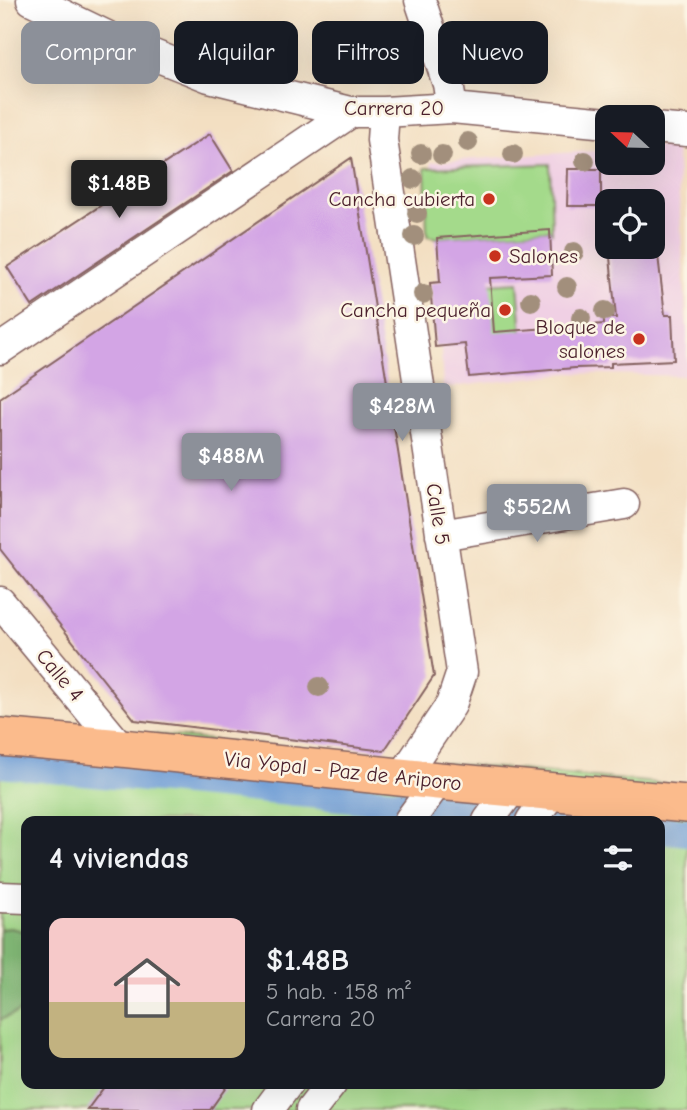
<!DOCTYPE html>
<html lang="es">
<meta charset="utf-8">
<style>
body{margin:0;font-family:"Comic Neue",sans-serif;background:#20242c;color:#f1f3f6;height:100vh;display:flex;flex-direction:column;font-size:26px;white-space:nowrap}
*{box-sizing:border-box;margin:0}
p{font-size:23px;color:#9ea1a6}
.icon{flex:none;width:38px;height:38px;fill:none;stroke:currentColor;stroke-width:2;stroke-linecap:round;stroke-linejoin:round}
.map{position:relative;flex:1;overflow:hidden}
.drawer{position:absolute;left:21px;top:816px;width:644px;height:273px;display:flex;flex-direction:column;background:#171b24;border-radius:14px;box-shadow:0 7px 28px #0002}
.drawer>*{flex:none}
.guide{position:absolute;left:21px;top:21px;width:646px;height:63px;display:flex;gap:14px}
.needle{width:46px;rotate:292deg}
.fabs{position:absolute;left:595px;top:105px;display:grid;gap:14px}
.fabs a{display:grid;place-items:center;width:70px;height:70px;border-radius:14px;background:#171b24;box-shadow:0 7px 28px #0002;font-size:35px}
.price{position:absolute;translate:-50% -60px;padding:0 16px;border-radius:7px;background:#8c9099;color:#fff;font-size:23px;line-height:46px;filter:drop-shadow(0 2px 4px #0008)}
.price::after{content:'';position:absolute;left:50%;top:42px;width:21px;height:16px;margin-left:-10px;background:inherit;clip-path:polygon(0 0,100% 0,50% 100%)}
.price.on{background:#222;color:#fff}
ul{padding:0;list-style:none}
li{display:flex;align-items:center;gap:21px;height:175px;padding:0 28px}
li+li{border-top:2px solid #363941}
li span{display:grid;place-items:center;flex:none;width:196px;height:140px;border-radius:14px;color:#555}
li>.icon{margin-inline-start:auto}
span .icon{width:84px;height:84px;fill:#fffc;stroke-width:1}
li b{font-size:30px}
h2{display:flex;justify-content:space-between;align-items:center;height:84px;padding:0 28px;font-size:30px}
.pill{padding:0 24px;border-radius:14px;background:#171b24;box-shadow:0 7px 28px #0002;font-size:24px;line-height:63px}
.pill.on{background:#8c9099;color:#fff}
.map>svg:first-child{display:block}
.built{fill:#f0d0e4;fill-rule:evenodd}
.green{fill:#a4da8b;stroke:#777c5b;stroke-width:2;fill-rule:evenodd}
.forest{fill:#83ba77;stroke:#666c51;stroke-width:2}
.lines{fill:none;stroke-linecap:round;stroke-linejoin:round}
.canal{stroke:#6d9cd6;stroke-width:28}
.building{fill:#d3a5e5}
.minor-casing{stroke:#856260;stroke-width:33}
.major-casing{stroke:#856260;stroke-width:40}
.minor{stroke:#fff;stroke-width:30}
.major{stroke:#fbbb8c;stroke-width:37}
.tree{fill:#a28f7c}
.poi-dot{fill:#c8321e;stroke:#fcf5e5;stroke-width:2.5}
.labels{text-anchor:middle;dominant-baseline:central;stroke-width:5;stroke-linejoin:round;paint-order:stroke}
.street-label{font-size:21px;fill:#4a1f2b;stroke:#fcf5e5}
.poi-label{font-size:21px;fill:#4a1f2b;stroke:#fcf5e5;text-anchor:end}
</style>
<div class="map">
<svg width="687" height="1110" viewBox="0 0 687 1110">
<rect width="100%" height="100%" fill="#fcf5e5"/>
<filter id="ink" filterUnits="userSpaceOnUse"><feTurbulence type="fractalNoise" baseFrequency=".0143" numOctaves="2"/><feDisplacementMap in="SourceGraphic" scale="14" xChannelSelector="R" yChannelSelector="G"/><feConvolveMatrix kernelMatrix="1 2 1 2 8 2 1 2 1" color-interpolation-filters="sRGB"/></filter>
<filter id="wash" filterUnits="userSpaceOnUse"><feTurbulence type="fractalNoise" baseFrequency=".00686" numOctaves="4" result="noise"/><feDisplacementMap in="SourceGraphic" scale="28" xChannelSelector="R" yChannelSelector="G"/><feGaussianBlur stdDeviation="1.57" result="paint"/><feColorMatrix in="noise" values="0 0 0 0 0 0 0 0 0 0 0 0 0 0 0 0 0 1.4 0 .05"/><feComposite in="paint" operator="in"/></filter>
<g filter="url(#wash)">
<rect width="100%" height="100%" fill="#f3dfc2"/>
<!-- built -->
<path class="built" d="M 676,146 L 687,332 L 687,376 L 568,373 L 443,388 L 431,162 L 607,150 L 607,163 L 653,163 L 653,147 ZM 607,201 L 653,201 L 653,247 L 607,247 Z"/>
<!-- green -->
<path class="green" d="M 550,164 L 552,232 L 549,230 L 437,238 L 427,236 L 425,168 Z
M 518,282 L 522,336 L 493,339 L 488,284 Z
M 0,719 L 299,749 L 687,786 L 687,1110 L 0,1110 ZM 26,821 L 660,821 L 660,1083 L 26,1083 Z"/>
<!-- forest -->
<path class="forest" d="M 11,928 L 26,932 L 26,1000 L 19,1012 L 0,1020 L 0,929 Z"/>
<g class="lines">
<!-- canal -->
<path class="canal" d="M 0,764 L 587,821
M 660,829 L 687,832"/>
</g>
<g id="blocks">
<!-- building -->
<path class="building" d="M 210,134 L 233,171 L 32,306 L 7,267 Z
M 351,158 L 434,676 L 384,751 L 135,720 L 0,549 L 0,398 Z
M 568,169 L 601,169 L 601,206 L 567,206 Z
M 550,230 L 552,275 L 490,278 L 494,332 L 604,324 L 604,318 L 616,318 L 609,247 L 657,247 L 665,315 L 672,315 L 674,360 L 611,363 L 611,367 L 575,368 L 469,377 L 465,344 L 435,347 L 430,283 L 440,282 L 437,238 Z
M 107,1083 L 229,1083 L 210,1110 L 87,1110 Z"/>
</g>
</g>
<g filter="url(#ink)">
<use href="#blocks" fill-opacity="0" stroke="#856260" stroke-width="2"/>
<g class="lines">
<defs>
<path id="minor" d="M 32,0 L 113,39 L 209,77 L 351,112 L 384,112 L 452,108 L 607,123
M 420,0 L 448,84 L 452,108
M 384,112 L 382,140 L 462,672 L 451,705 L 403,776
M 653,128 L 687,131
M 0,349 L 351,112
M 441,535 L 624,504
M 0,602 L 121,748
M 409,821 L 438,781
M 488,821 L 513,787
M 531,821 L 553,791
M 0,897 L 26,898
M 268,1110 L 288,1083
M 311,1110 L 332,1083"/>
<path id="major" d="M 0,737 L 121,748 L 438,781 L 687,804"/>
</defs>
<!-- minor casing -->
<use href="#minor" class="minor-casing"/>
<!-- major casing -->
<use href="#major" class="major-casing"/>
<!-- minor -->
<use href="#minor" class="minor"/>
<!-- major -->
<use href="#major" class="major"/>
</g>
<!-- trees -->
<g class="tree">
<circle cx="468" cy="142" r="10"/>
<circle cx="421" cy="154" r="10"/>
<circle cx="513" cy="154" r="10"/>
<circle cx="442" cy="155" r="10"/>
<circle cx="585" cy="161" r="10"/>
<circle cx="413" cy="179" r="10"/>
<circle cx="417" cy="213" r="10"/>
<circle cx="414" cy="236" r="10"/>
<circle cx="574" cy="252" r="10"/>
<circle cx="567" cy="287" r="10"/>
<circle cx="423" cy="294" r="10"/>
<circle cx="531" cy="301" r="10"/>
<circle cx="605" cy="311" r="10"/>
<circle cx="581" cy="318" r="10"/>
<circle cx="319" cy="687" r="10"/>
</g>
</g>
<!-- markers -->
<g class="poi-dot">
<circle cx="489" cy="199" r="7"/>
<circle cx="495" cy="256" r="7"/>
<circle cx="505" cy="310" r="7"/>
<circle cx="639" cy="339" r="7"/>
</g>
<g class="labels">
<!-- street labels -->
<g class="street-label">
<text x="394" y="108">Carrera 20</text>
<text transform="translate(438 514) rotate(81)">Calle 5</text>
<text transform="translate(60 675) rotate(50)">Calle 4</text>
<text transform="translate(343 771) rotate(6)">Via Yopal - Paz de Ariporo</text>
</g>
<!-- poi labels -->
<g class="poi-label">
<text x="475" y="199">Cancha cubierta</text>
<text x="509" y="256" text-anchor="start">Salones</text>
<text x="491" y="310">Cancha pequeña</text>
<text x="625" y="327">Bloque de<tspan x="625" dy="24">salones</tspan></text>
</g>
</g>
</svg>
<div class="fabs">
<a><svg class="needle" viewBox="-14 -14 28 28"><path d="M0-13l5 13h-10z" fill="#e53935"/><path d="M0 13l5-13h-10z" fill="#9ea1a6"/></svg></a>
<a><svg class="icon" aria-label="locate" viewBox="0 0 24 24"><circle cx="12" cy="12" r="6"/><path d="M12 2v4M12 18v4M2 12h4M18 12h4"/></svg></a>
</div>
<b class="price on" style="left:119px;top:220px">$1.48B</b>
<b class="price" style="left:402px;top:443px">$428M</b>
<b class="price" style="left:231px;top:493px">$488M</b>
<b class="price" style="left:537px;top:544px">$552M</b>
<div class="guide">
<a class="pill on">Comprar</a>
<a class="pill">Alquilar</a>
<a class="pill">Filtros</a>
<a class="pill">Nuevo</a>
</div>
<section class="drawer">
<h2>4 viviendas<svg class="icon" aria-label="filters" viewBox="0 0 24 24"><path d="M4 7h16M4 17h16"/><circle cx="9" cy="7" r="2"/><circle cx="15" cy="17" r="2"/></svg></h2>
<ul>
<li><span style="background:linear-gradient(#f6c9c9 60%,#c2b280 0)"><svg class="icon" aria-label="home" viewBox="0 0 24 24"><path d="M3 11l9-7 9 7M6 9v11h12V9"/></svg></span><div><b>$1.48B</b><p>5 hab. · 158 m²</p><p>Carrera 20</p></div></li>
</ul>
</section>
</div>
